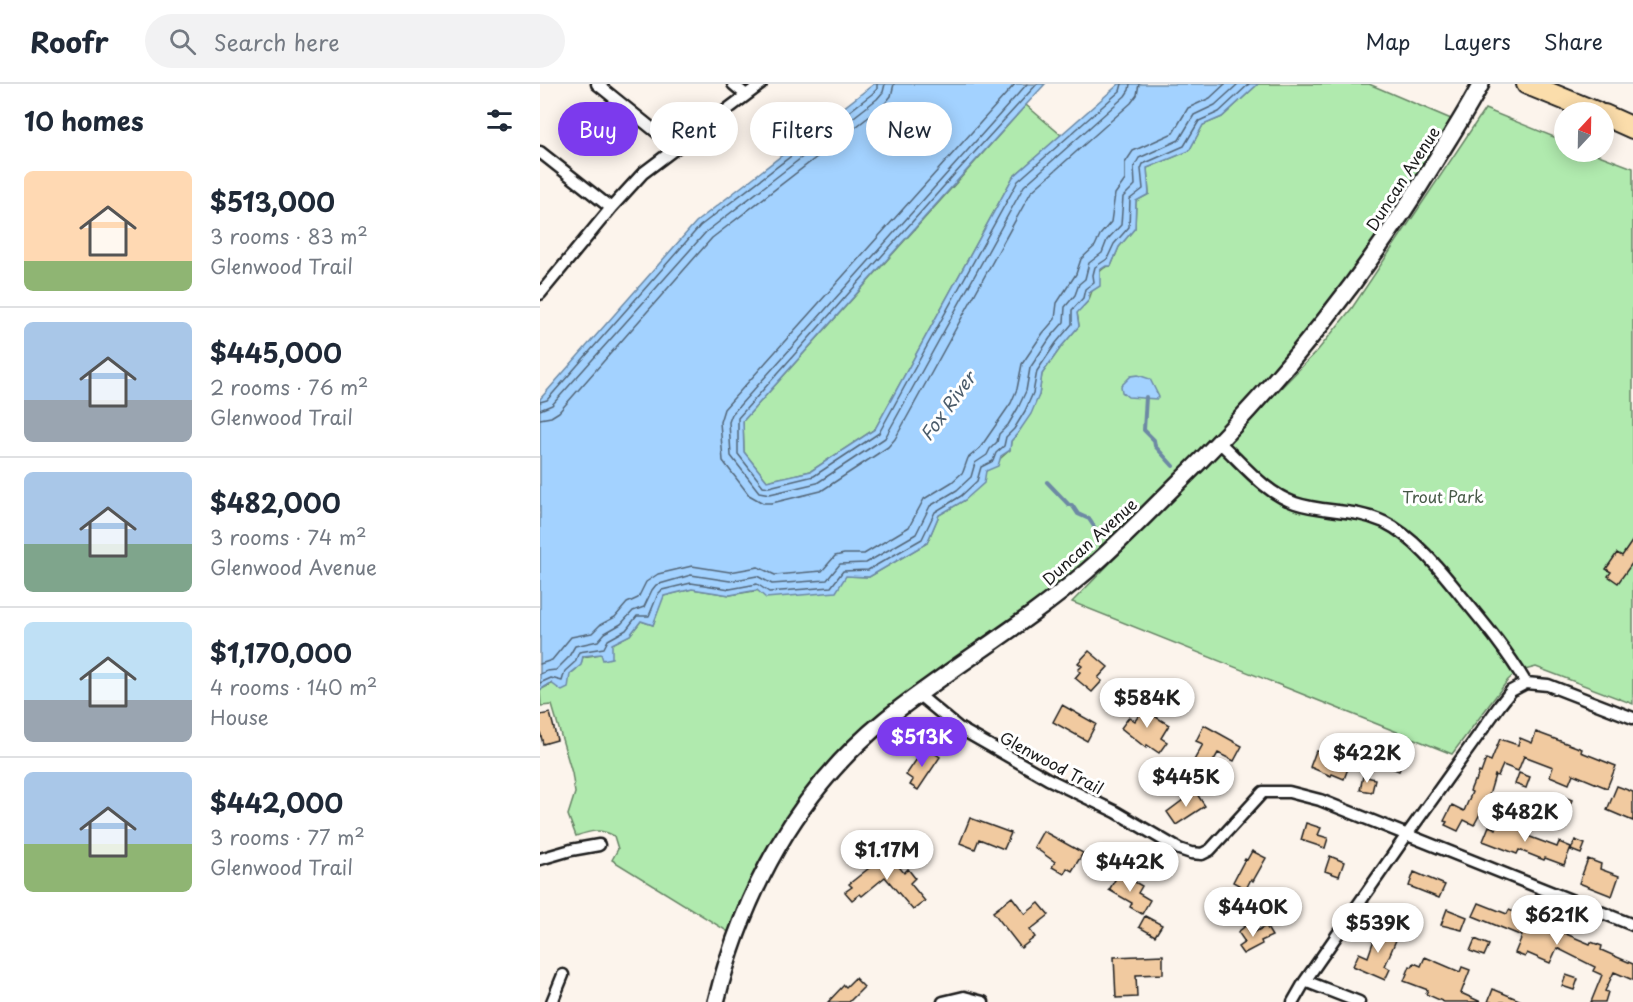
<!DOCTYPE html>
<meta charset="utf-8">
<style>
body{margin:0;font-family:"Playpen Sans",sans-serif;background:#f2f2f3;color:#1f2937;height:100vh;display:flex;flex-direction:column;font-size:22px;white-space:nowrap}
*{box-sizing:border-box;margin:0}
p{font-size:20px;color:#747a83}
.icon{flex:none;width:33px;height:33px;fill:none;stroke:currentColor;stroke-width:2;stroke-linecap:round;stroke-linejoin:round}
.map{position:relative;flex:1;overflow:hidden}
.side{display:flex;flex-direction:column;background:#fff;width:540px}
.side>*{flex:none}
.top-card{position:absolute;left:18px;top:18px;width:570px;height:54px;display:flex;gap:12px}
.needle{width:39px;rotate:22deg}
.buttons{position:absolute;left:1014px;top:18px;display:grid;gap:12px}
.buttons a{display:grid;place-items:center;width:60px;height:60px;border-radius:50%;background:#fff;box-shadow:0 3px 15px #0003;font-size:30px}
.price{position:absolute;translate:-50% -51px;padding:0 14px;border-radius:21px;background:#fff;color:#222;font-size:20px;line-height:39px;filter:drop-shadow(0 2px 3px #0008)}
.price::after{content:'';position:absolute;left:50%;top:36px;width:18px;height:14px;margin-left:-9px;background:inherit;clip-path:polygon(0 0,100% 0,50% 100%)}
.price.active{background:#7c3aed;color:#fff}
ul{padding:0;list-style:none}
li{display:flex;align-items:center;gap:18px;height:150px;padding:0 24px}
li+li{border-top:2px solid #e0e1e3}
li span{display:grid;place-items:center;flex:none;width:168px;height:120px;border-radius:9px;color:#555}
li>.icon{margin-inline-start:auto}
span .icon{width:72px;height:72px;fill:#fffc;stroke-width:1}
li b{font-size:26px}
h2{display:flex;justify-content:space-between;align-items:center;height:72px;padding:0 24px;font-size:26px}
.tag{padding:0 21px;border-radius:27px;background:#fff;box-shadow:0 3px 15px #0003;font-size:21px;line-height:54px}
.tag.active{background:#7c3aed;color:#fff}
header{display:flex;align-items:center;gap:36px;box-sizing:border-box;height:84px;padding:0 30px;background:#fff;border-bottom:2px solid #e0e1e3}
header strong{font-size:28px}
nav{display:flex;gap:33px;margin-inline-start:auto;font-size:21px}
.search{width:420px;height:54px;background:#f2f2f3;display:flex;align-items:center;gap:15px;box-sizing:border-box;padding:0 21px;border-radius:33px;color:#747a83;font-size:22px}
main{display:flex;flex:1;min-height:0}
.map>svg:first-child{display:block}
.green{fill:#b0eaae;stroke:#668365;stroke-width:1.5}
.water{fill:#a3d2ff;stroke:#6d89a4;stroke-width:1.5}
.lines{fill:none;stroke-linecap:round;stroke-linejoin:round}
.shore{stroke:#526577;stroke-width:1.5}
.stream{stroke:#6d89a4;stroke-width:4}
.building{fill:#f1caa0;stroke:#1c1c1c;stroke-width:1.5}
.street-casing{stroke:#1c1c1c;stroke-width:15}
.secondary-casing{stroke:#1c1c1c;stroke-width:20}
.highway-casing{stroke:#1c1c1c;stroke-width:24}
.street{stroke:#fff;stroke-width:10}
.secondary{stroke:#fff;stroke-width:15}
.highway{stroke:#fbddab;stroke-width:20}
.labels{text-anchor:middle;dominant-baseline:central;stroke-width:6;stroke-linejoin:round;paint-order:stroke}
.street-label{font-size:16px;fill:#1c1c1c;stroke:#fff}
.park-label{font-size:16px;fill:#485a48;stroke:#fff}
.water-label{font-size:18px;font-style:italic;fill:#4b5c6b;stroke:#fff}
</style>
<header>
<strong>Roofr</strong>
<div class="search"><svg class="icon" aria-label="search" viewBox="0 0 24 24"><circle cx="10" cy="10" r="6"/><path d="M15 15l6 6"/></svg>Search here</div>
<nav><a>Map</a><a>Layers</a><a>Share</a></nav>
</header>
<main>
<section class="side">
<h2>10 homes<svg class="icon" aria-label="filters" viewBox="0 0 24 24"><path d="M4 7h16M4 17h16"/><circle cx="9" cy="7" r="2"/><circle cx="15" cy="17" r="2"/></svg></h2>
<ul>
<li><span style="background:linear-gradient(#ffd9b3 75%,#8fb573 0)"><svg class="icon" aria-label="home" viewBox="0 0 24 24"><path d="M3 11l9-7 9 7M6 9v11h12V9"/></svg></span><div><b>$513,000</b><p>3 rooms · 83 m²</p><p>Glenwood Trail</p></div></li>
<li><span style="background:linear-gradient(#a9c7e8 65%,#9aa5b1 0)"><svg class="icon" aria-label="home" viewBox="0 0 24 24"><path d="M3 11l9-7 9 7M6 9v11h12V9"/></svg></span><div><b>$445,000</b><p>2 rooms · 76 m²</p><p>Glenwood Trail</p></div></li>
<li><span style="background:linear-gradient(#a9c7e8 60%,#7fa58c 0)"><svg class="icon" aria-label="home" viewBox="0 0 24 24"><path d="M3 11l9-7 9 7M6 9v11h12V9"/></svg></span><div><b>$482,000</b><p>3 rooms · 74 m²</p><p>Glenwood Avenue</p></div></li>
<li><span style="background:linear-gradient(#bfe0f5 65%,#9aa5b1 0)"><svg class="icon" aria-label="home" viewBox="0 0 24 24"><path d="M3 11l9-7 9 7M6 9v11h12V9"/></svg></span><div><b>$1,170,000</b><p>4 rooms · 140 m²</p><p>House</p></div></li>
<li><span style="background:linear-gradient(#a9c7e8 60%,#8fb573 0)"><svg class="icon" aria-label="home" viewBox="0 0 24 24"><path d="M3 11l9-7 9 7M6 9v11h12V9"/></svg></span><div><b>$442,000</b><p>3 rooms · 77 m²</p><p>Glenwood Trail</p></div></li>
</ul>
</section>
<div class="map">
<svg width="1093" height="918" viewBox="0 0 1093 918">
<rect width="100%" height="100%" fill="#fcf4ec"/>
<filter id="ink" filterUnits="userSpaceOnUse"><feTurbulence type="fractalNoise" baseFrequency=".0167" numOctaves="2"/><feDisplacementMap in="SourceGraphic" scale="12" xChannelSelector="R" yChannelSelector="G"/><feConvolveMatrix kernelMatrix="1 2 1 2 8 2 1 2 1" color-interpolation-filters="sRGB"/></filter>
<g filter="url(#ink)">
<!-- green -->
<path class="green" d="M 718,0 L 829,0 L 911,35 L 898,61 L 841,149 L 754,264 L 685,342 L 570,457 L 471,539 L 344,631 L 206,810 L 190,849 L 72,776 L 78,765 L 74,752 C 60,744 50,747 36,752 L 28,731 L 35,709 L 32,689 L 12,621 L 1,622 L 0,606 C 15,597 39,591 43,573 L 61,570 L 72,560 L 90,551 L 101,537 L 113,541 L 123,512 L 152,505 L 190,511 L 306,492 L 329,493 L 387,459 L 399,431 L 425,416 L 446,387 L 470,366 L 471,357 L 478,349 L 499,311 L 502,290 L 521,263 L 539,242 L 537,228 C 540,225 545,221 548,217 C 554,207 555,182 571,182 L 579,163 L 595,144 L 596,117 L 609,110 L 607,84 L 649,67 L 663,41 L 682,33 Z
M 486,21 L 521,51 L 473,93 L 335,345 L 271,387 L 227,397 L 204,368 L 203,337 Z
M 945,25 L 1024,57 L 1024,68 L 1051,68 L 1093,84 L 1093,620 L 996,583 L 977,588 L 968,596 L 912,670 L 532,518 L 778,266 L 812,224 Z"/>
<!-- water -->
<path class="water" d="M 334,0 L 505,0 L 417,97 L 203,337 L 204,368 L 227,397 L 271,387 L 335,345 L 473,93 L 579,0 L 718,0 L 682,33 L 663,41 L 649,67 L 607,84 L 609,110 L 596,117 L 595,144 L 579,163 L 571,182 L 566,182 L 560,186 L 560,202 L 549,209 L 549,216 L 537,229 L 539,242 L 521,263 L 502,290 L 499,311 L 491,330 L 478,349 L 471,357 L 470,366 L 461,372 L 458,382 L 446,387 L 444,399 L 425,416 L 399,431 L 387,459 L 329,493 L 306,492 L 296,508 L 226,514 L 217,506 L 190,511 L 152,505 L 124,512 L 113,541 L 101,537 L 90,551 L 72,560 L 72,574 L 63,576 L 61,570 L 43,572 L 41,581 L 30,590 L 28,604 L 22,607 L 11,599 L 0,606 L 0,315 L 156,138 Z
M 598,291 L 610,295 L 619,313 L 617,315 L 588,313 L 582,308 L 581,302 L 591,292 Z"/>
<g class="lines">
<!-- shore -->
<path class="shore" d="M 475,0 L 184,325 L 180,338 L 183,377 L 209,411 L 223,419 L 232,419 L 281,407 L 348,363 L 355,355 L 491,108 L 591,19 L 597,11 L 599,0
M 487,0 L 192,330 L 189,338 L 191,372 L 219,408 L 230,410 L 277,399 L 345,354 L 484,102 L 585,12 L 589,6 L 590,0
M 497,0 L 412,93 L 198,334 L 198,370 L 223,402 L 229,403 L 274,392 L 339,349 L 478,97 L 580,7 L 582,0
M 0,318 L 7,316 L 160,142 L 332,10 L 337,5 L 337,0
M 0,326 L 12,321 L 166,148 L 337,15 L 343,8 L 345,0
M 0,335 L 11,333 L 19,328 L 172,154 L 343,22 L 351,12 L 354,0
M 0,580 L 12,576 L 31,553 L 52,549 L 60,541 L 75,533 L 87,519 L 98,514 L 106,498 L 118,490 L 152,482 L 190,488 L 218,483 L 235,491 L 282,487 L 295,472 L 304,470 L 324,470 L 369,443 L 384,415 L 412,398 L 423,388 L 428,374 L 440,364 L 471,319 L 477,305 L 482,280 L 503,249 L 515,235 L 517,219 L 536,190 L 541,175 L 555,162 L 560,151 L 571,138 L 575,110 L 585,96 L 585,79 L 593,67 L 633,49 L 648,24 L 670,14 L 685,0
M 0,590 L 7,587 L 16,586 L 28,574 L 35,562 L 58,557 L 65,549 L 81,540 L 93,527 L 104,523 L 112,506 L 116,501 L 151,491 L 190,497 L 217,492 L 232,500 L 287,496 L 300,480 L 326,479 L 376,450 L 390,422 L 417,406 L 431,393 L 435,379 L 447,371 L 450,365 L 457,358 L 459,350 L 468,341 L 478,324 L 486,307 L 490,284 L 510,254 L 524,238 L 525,223 L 535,211 L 539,200 L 545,195 L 549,179 L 562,169 L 567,156 L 581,141 L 583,113 L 595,101 L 594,83 L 599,74 L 639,56 L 654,31 L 675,21 L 698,0
M 0,599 L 11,594 L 22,597 L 25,587 L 35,578 L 39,568 L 64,564 L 68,556 L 86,546 L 97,532 L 109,532 L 118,510 L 122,506 L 151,499 L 190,505 L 217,500 L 229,508 L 291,503 L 303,487 L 328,486 L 382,455 L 395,428 L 421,412 L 437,397 L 441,383 L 453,377 L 456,369 L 464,362 L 466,353 L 474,345 L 485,327 L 493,309 L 497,287 L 516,259 L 532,240 L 532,226 L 543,214 L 545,205 L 554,198 L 553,191 L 555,183 L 567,175 L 574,160 L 589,143 L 590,115 L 603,105 L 601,85 L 603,80 L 644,62 L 659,37 L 679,28 L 709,0"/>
<!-- stream -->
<path class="stream" d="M 606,313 L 604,346 L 614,356 L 615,362 L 633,382
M 507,398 L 529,421 L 532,421 L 538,430 L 549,435 L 557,447 L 567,446"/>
</g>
<!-- building -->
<path class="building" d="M 1093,456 L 1093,478 L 1078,499 L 1068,492 L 1071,488 L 1066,485 L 1077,469 L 1082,472 Z
M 549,567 L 568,583 L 558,594 L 562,597 L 552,608 L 535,594 L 540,588 L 538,586 L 542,582 L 538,579 Z
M 522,621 L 556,640 L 547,657 L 513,638 Z
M 606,621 L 619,629 L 616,633 L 629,641 L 621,654 L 627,658 L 619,669 L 607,661 L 606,664 L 581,644 L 589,633 L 595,637 Z
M 10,629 L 17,656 L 3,660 L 0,648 L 0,631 Z
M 664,641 L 702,662 L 694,677 L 678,669 L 667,688 L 652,680 L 663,660 L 656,657 Z
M 996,648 L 1042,665 L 1041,668 L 1076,682 L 1067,704 L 1033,690 L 1029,700 L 1010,692 L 1013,683 L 984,672 L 978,687 L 963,681 L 958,692 L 955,691 L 948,715 L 934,741 L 924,736 L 918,747 L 905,741 L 907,738 L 904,737 L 912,721 L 924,727 L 932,708 L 930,707 L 934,697 L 936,697 L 939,688 L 941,689 L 946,675 L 951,677 L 960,655 L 978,661 L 980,654 L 992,659 Z
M 858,655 L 871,660 L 867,676 L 864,675 L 859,687 L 847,682 Z
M 385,663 L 400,673 L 378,706 L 370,701 L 373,696 L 366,691 Z
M 776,667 L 803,675 L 801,679 L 809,682 L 804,695 L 792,690 L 791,692 L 770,683 Z
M 979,689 L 990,693 L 986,704 L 975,700 Z
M 823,692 L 835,695 L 832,708 L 820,706 Z
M 1077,702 L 1093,708 L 1093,737 L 1067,726 Z
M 655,707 L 665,722 L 636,741 L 627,728 Z
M 1019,711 L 1032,716 L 1023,737 L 1011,732 Z
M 430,734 L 471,749 L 464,765 L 439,755 L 435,765 L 420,759 Z
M 959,736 L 972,741 L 973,737 L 988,743 L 985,751 L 1017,763 L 1019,758 L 1031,763 L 1024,781 L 1005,774 L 1004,776 L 979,766 L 977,770 L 943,757 L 949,742 L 956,745 Z
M 766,739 L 781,744 L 778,751 L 788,754 L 785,764 L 761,756 Z
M 503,747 L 543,769 L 532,787 L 527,784 L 524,790 L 512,783 L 515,778 L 494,763 Z
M 1035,756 L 1045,760 L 1041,770 L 1031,766 Z
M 712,767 L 726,774 L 713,797 L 711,795 L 706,805 L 693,798 L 705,775 L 707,776 Z
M 348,769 L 364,789 L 368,785 L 375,794 L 370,799 L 385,817 L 373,826 L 345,793 L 322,812 L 320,810 L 312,816 L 305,808 L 312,803 L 309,800 Z
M 790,772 L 804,778 L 799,792 L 785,787 Z
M 1048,775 L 1061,780 L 1060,785 L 1079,792 L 1072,812 L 1039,799 Z
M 874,788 L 905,801 L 899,814 L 869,802 Z
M 579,789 L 602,802 L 598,809 L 610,816 L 602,830 L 590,823 L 592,819 L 569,806 Z
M 472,813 L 485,830 L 499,819 L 509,831 L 490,846 L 495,853 L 481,864 L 453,828 Z
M 742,815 L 753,820 L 748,833 L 736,828 Z
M 939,819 L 967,830 L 969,826 L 1050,860 L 1051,858 L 1062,862 L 1061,866 L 1093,880 L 1093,896 L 1074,888 L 1065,907 L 1068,908 L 1065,918 L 1051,918 L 1062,891 L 1053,887 L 1055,883 L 1017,864 L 1010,879 L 987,869 L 985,873 L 975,869 L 982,852 L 933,832 Z
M 907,825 L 927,833 L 922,846 L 901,841 Z
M 605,832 L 622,841 L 615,852 L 599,843 Z
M 708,840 L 715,848 L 726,842 L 732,852 L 721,857 L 722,860 L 703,870 L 698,863 L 705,858 L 698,848 Z
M 839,841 L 859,849 L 845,882 L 850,885 L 845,896 L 813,882 L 819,869 L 828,873 Z
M 935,855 L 949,861 L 944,872 L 930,867 Z
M 623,871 L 623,890 L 596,891 L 597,913 L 576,914 L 574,873 Z
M 885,873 L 920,888 L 922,883 L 930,886 L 921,909 L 941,918 L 904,918 L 886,910 L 888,906 L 864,897 L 870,882 L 872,883 L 874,879 L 881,882 Z
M 1026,891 L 1038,895 L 1034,906 L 1022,902 Z
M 315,894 L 324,903 L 309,918 L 288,918 L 304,901 L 306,903 Z
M 953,905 L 984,918 L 948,918 Z"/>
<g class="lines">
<defs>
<path id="street" d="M 57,0 L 135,63
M 193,0 L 206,11
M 0,68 L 71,124
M 0,210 L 71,124 L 103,89 L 221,0
M 680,359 C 702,379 725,409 755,419 C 784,429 813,424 844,438 C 875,453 902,488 923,514 C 947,543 967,567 986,599 L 1008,601 L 1093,634
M 379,611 L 419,644 L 508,695 L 576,728 L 639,765 L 651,769 L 662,770 L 670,766 L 723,708 L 749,708 L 780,716 L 1093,841
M 0,775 L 31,766 L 59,761
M 765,897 L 819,918
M 12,918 L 23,891
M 403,918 L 424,913 L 443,918
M 753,918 L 765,897 L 866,752 L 960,621 L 971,607 L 986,599"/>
<path id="secondary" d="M 176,918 C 203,809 257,707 346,635 C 411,583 484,541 547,487 C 576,462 604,433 631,406 C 732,308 821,199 894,79 C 910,53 927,27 941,0"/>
<path id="highway" d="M 987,0 L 1056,28
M 1064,31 L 1093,44"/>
</defs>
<!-- street casing -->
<use href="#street" class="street-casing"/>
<!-- secondary casing -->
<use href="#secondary" class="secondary-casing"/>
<!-- highway casing -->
<use href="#highway" class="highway-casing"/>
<!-- street -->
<use href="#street" class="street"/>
<!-- secondary -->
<use href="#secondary" class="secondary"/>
<!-- highway -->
<use href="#highway" class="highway"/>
</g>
</g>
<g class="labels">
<!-- street labels -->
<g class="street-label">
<text transform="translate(862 94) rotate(-57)">Duncan Avenue</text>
<text transform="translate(549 457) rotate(-42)">Duncan Avenue</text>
<text transform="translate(512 678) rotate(28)">Glenwood Trail</text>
</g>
<!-- park labels -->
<g class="park-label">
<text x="903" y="412">Trout Park</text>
</g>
<!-- water labels -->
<g class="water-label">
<text transform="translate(407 322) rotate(-54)">Fox River</text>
</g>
</g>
</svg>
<div class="buttons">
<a><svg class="needle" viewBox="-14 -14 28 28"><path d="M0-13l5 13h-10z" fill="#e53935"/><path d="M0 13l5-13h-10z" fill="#747a83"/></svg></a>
</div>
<b class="price" style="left:607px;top:645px">$584K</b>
<b class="price active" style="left:382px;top:684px">$513K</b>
<b class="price" style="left:827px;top:700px">$422K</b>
<b class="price" style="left:646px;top:724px">$445K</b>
<b class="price" style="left:985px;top:759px">$482K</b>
<b class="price" style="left:347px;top:797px">$1.17M</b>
<b class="price" style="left:590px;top:809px">$442K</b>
<b class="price" style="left:713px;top:854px">$440K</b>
<b class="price" style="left:1017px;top:862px">$621K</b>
<b class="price" style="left:838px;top:870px">$539K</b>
<div class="top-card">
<a class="tag active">Buy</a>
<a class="tag">Rent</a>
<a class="tag">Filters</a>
<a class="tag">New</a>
</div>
</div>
</main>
